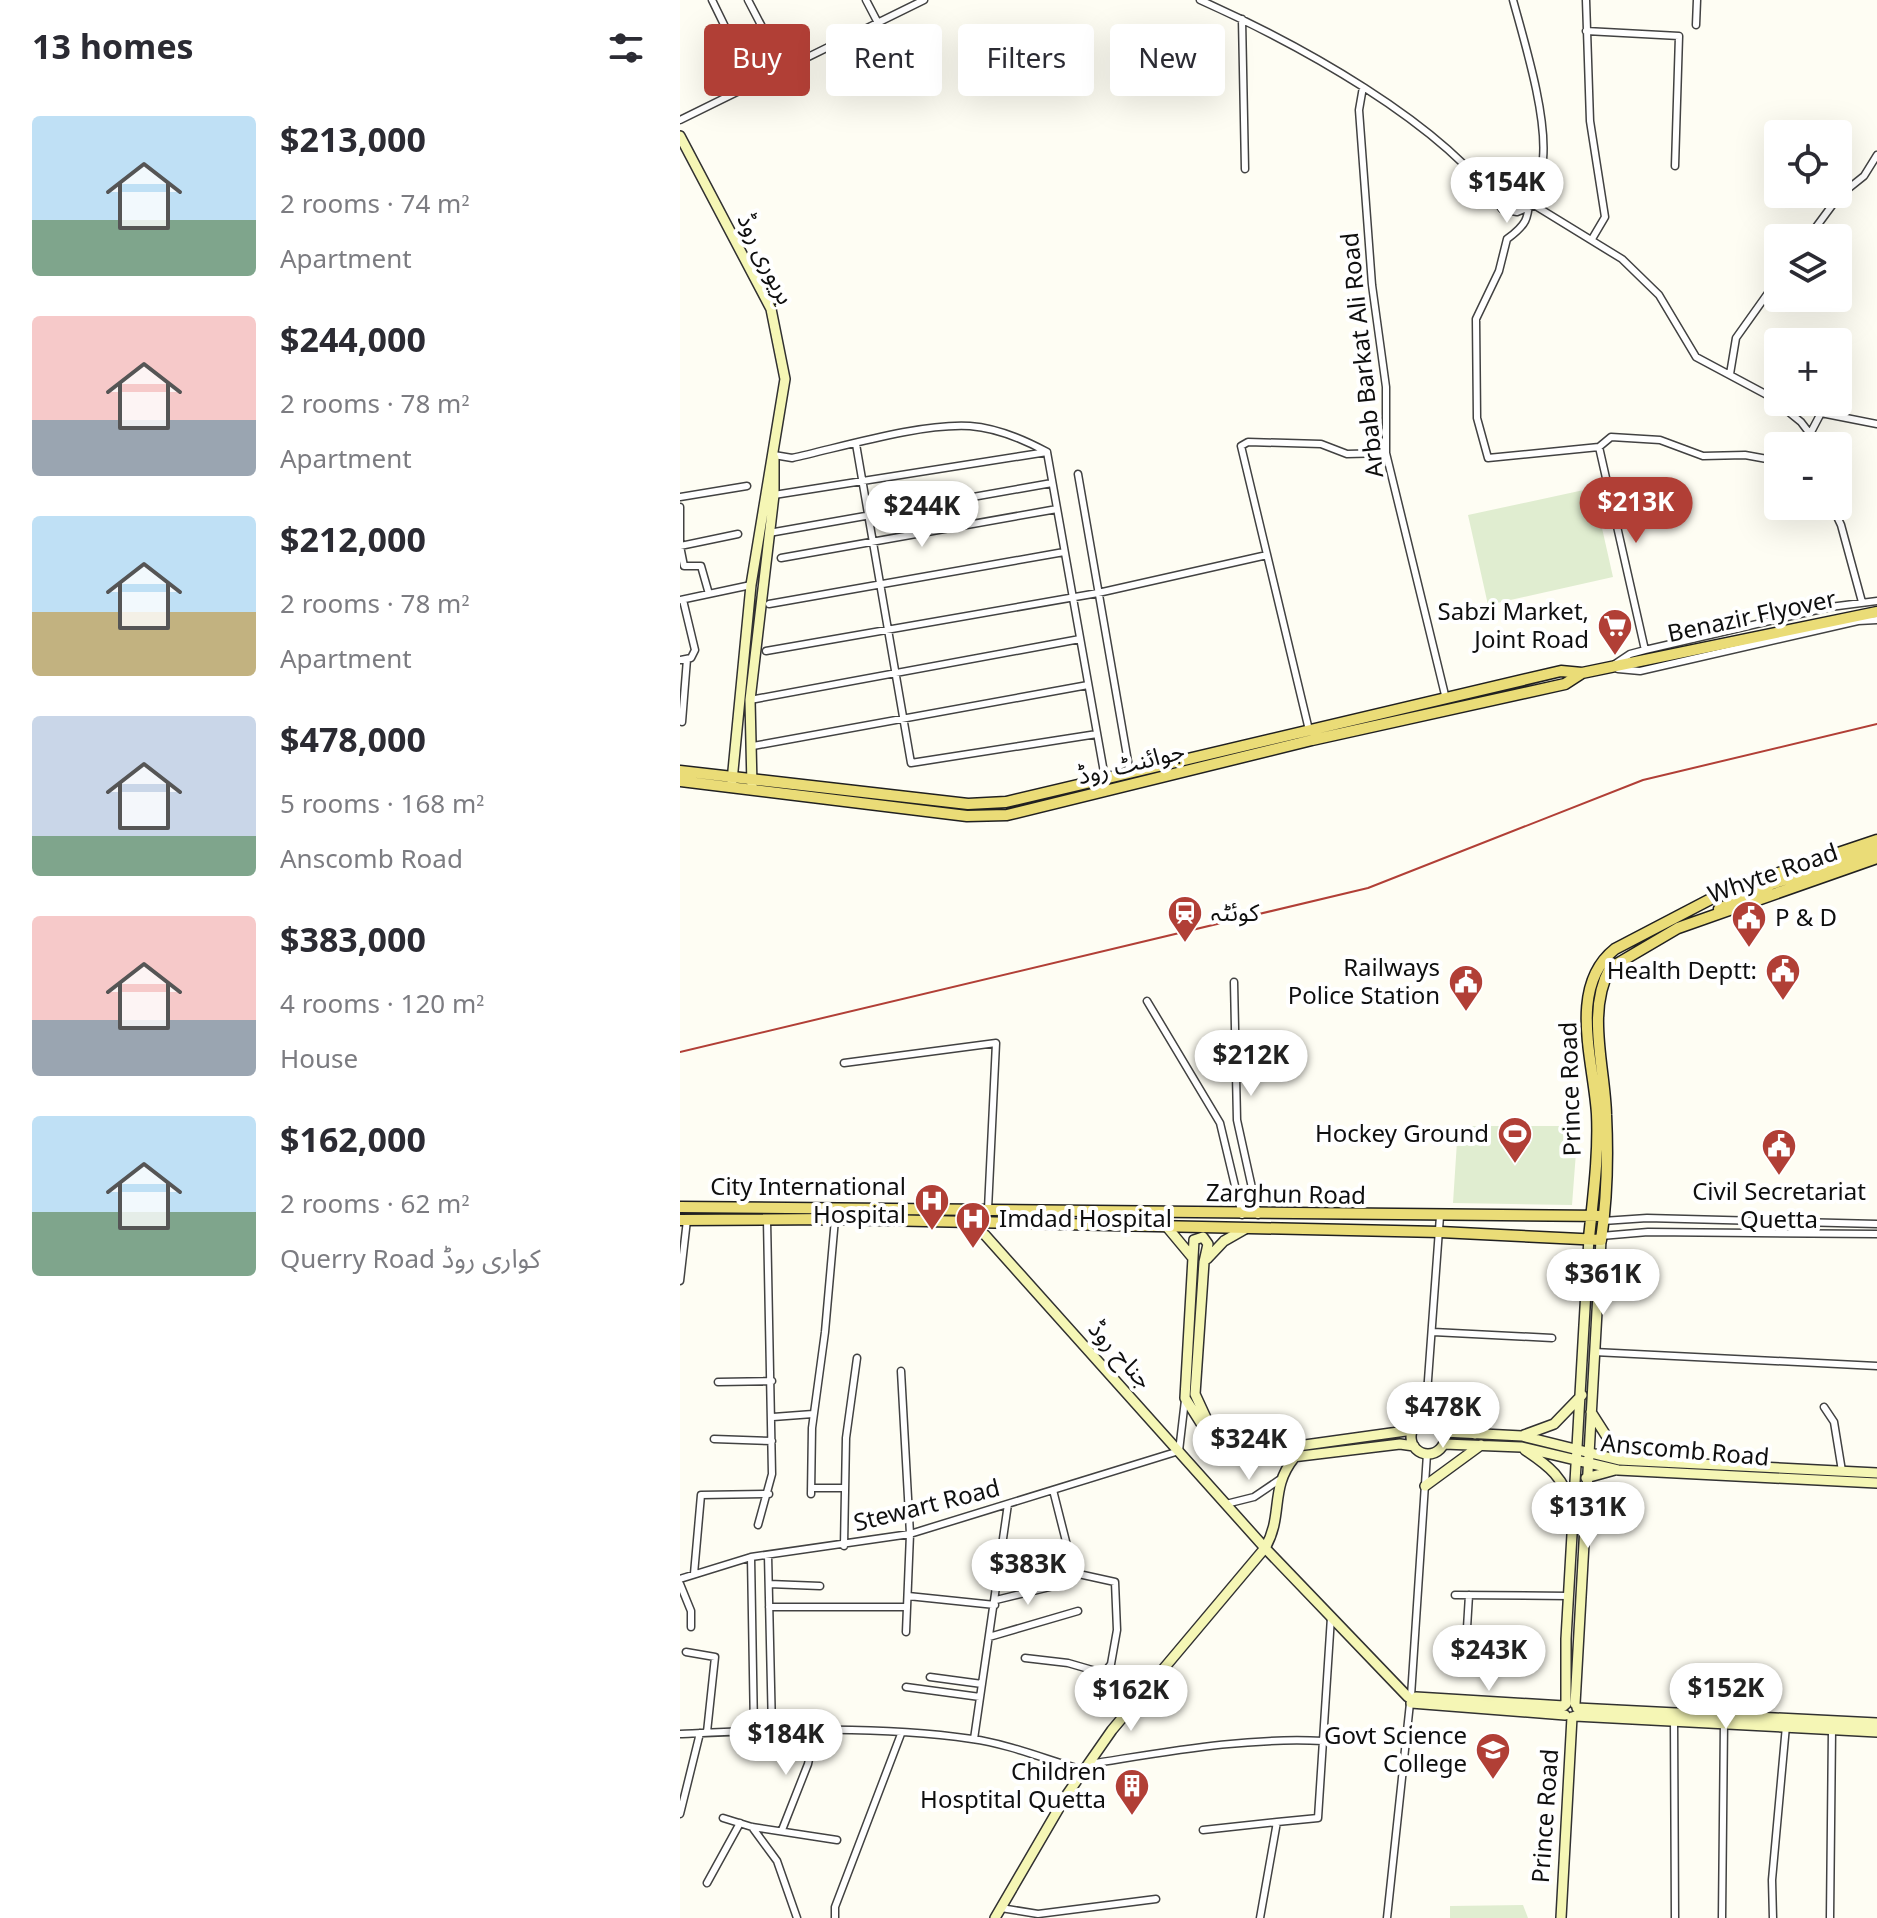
<!DOCTYPE html>
<meta charset="utf-8">
<style>
body{margin:0;font-family:Georgia,"Noto Sans Arabic",serif;background:#f7f7f7;color:#2b2b33;height:100vh;display:flex;flex-direction:column;font-size:30px;white-space:nowrap}
*{box-sizing:border-box;margin:0}
p{font-size:26px;color:#7c7c81}
.icon{flex:none;width:44px;height:44px;fill:none;stroke:currentColor;stroke-width:2;stroke-linecap:round;stroke-linejoin:round}
.map{position:relative;flex:1;overflow:hidden}
.side{display:flex;flex-direction:column;background:#fff;width:680px}
.side>*{flex:none}
.hud{position:absolute;left:24px;top:24px;width:760px;height:72px;display:flex;gap:16px}
.buttons{position:absolute;left:1084px;top:120px;display:grid;gap:16px}
.buttons a{display:grid;place-items:center;width:88px;height:88px;border-radius:8px;background:#fff;box-shadow:0 8px 32px #0002;font-size:40px}
.price{position:absolute;translate:-50% -68px;padding:0 18px;border-radius:28px;background:#fff;color:#222;font-size:26px;line-height:52px;filter:drop-shadow(0 2px 4px #0008)}
.price::after{content:'';position:absolute;left:50%;top:48px;width:24px;height:18px;margin-left:-12px;background:inherit;clip-path:polygon(0 0,100% 0,50% 100%)}
.price.selected{background:#b13f36;color:#fff}
ul{padding:0;list-style:none}
li{display:flex;align-items:center;gap:24px;height:200px;padding:0 32px}
li span{display:grid;place-items:center;flex:none;width:224px;height:160px;border-radius:8px;color:#555}
li>.icon{margin-inline-start:auto}
span .icon{width:96px;height:96px;fill:#fffc;stroke-width:1}
li b{font-size:34px}
h2{display:flex;justify-content:space-between;align-items:center;height:96px;padding:0 32px;font-size:34px}
.chip{padding:0 28px;border-radius:8px;background:#fff;box-shadow:0 8px 32px #0002;font-size:28px;line-height:72px}
.chip.selected{background:#b13f36;color:#fff}
main{display:flex;flex:1;min-height:0}
.map>svg:first-child{display:block}
.pitch{fill:#e0edd0}
.lines{fill:none;stroke-linecap:round;stroke-linejoin:round}
.street-casing{stroke:#424242;stroke-width:9}
.secondary-casing{stroke:#313131;stroke-width:12}
.primary-casing{stroke:#202020;stroke-width:13}
.street{stroke:#fff;stroke-width:6}
.secondary{stroke:#f5f6b5;stroke-width:9}
.primary{stroke:#eadc77;stroke-width:10}
.rail{stroke:#b13f36;stroke-width:2}
.labels{text-anchor:middle;dominant-baseline:central;stroke-width:8;stroke-linejoin:round;paint-order:stroke}
.street-label{font-size:24px;fill:#0f0f0f;stroke:#fff}
.poi-label{font-size:24px;fill:#0f0f0f;stroke:#fff;text-anchor:end}
</style>
<main>
<section class="side">
<h2>13 homes<svg class="icon" aria-label="filters" viewBox="0 0 24 24"><path d="M4 7h16M4 17h16"/><circle cx="9" cy="7" r="2"/><circle cx="15" cy="17" r="2"/></svg></h2>
<ul>
<li><span style="background:linear-gradient(#bfe0f5 65%,#7fa58c 0)"><svg class="icon" aria-label="home" viewBox="0 0 24 24"><path d="M3 11l9-7 9 7M6 9v11h12V9"/></svg></span><div><b>$213,000</b><p>2 rooms · 74 m²</p><p>Apartment</p></div></li>
<li><span style="background:linear-gradient(#f6c9c9 65%,#9aa5b1 0)"><svg class="icon" aria-label="home" viewBox="0 0 24 24"><path d="M3 11l9-7 9 7M6 9v11h12V9"/></svg></span><div><b>$244,000</b><p>2 rooms · 78 m²</p><p>Apartment</p></div></li>
<li><span style="background:linear-gradient(#bfe0f5 60%,#c2b280 0)"><svg class="icon" aria-label="home" viewBox="0 0 24 24"><path d="M3 11l9-7 9 7M6 9v11h12V9"/></svg></span><div><b>$212,000</b><p>2 rooms · 78 m²</p><p>Apartment</p></div></li>
<li><span style="background:linear-gradient(#c9d6e8 75%,#7fa58c 0)"><svg class="icon" aria-label="home" viewBox="0 0 24 24"><path d="M3 11l9-7 9 7M6 9v11h12V9"/></svg></span><div><b>$478,000</b><p>5 rooms · 168 m²</p><p>Anscomb Road</p></div></li>
<li><span style="background:linear-gradient(#f6c9c9 65%,#9aa5b1 0)"><svg class="icon" aria-label="home" viewBox="0 0 24 24"><path d="M3 11l9-7 9 7M6 9v11h12V9"/></svg></span><div><b>$383,000</b><p>4 rooms · 120 m²</p><p>House</p></div></li>
<li><span style="background:linear-gradient(#bfe0f5 60%,#7fa58c 0)"><svg class="icon" aria-label="home" viewBox="0 0 24 24"><path d="M3 11l9-7 9 7M6 9v11h12V9"/></svg></span><div><b>$162,000</b><p>2 rooms · 62 m²</p><p>Querry Road کواری روڈ</p></div></li>
</ul>
</section>
<div class="map">
<svg width="1197" height="1918" viewBox="0 0 1197 1918">
<rect width="100%" height="100%" fill="#fefdf3"/>
<!-- pitch -->
<path class="pitch" d="M 913,488 L 933,577 L 808,605 L 788,515 Z
M 778,1126 L 898,1126 L 892,1205 L 773,1203 Z
M 843,1905 L 848,1918 L 770,1918 L 770,1906 Z"/>
<g class="lines">
<defs>
<path id="street" d="M 32,0 L 73,84
M 68,0 L 104,69
M 186,0 L 232,88
M 520,0 C 616,43 763,122 822,209 L 837,212 L 854,205 L 942,259 L 979,295 L 1016,357 L 1089,396 L 1121,422 L 1134,439 L 1133,446
M 833,0 C 845,44 867,115 863,159 C 862,169 853,177 851,187 C 847,215 852,221 827,239 L 819,271 L 796,319 L 797,418 L 808,458 L 919,447 L 931,437 L 980,440 L 1023,456 L 1065,455 L 1098,461
M 906,0 L 910,121 L 925,217 L 912,239
M 562,19 L 565,169
M 1016,25 L 1017,0
M 906,31 L 999,36 L 995,166
M 683,87 L 679,110 L 692,285 L 706,387 L 706,453 L 766,699
M 0,120 L 244,0
M 1128,238 L 1159,196 L 1184,176 L 1197,155
M 1050,374 L 1056,338 L 1098,279
M 1130,434 L 1141,413 L 1197,424
M 176,444 L 231,763 L 417,734
M 919,447 L 965,650
M 367,452 L 425,778
M 94,455 L 112,458 C 162,447 240,423 290,426 C 317,428 343,439 367,452
M 398,474 L 450,773
M 94,495 L 367,452
M 0,497 L 67,486
M 1152,506 L 1161,525 L 1182,602
M 0,507 L 0,545
M 89,533 L 372,483
M 101,558 L 377,509
M 29,594 L 21,566 L 4,566 L 0,546 L 58,534
M 0,600 L 71,585
M 89,604 L 384,552
M 86,651 L 418,593 L 587,555
M 0,660 L 11,658 L 15,650 L 3,600
M 935,664 L 950,654 L 965,650 L 1150,607 L 1197,601
M 938,669 L 960,671 L 1178,621 L 1197,620
M 70,700 L 400,639
M 2,722 L 7,659
M 629,730 L 561,446 L 568,442 L 641,444 L 667,454 L 706,453
M 73,746 L 408,685
M 554,982 L 557,1120 L 578,1215
M 467,1001 L 540,1123 L 562,1215
M 164,1063 L 316,1043 L 308,1209
M 923,1221 L 967,1218 L 1197,1224
M 921,1236 L 968,1232 L 1197,1234
M 0,1281 L 7,1220
M 753,1332 L 872,1338
M 914,1352 L 1197,1366
M 221,1371 L 230,1534 L 226,1632
M 38,1382 L 92,1381
M 1144,1407 L 1154,1422 L 1162,1471
M 93,1417 L 133,1414
M 745,1421 L 760,1216
M 34,1439 L 92,1441
M 131,1488 L 165,1488
M 373,1490 L 394,1573 L 435,1582 L 437,1630 L 431,1664 L 409,1692
M 131,1494 L 132,1428 L 145,1332 L 155,1219
M 546,1504 L 574,1497 L 599,1480
M 78,1525 L 92,1474 L 87,1220
M 164,1546 L 166,1438 L 177,1358
M 88,1555 L 92,1730
M 71,1557 L 74,1730
M 14,1574 L 21,1495 L 89,1494
M 0,1579 L 71,1557 L 230,1534 L 499,1451 L 505,1400
M 0,1584 L 11,1611 L 11,1627
M 89,1584 L 140,1586
M 775,1595 L 889,1596
M 228,1596 L 315,1605
M 316,1600 L 374,1586
M 89,1607 L 227,1607
M 787,1628 L 789,1595
M 309,1637 L 398,1611
M 6,1652 L 35,1657 L 27,1732
M 345,1658 L 388,1663 L 426,1674
M 429,1671 L 459,1696
M 250,1677 L 302,1684
M 226,1687 L 300,1697
M 731,1696 L 747,1454
M 994,1719 L 995,1918
M 0,1734 C 96,1730 196,1725 292,1739 C 329,1744 367,1760 403,1770
M 294,1739 L 328,1504
M 409,1764 C 487,1752 564,1737 643,1741
M 0,1814 L 20,1733
M 43,1818 L 72,1827 L 157,1840
M 72,1827 L 97,1861 L 117,1918
M 102,1830 L 128,1764 L 135,1731
M 523,1830 L 597,1822
M 27,1883 L 60,1823
M 321,1908 L 358,1914 L 476,1899
M 155,1918 L 155,1907 L 221,1734
M 580,1918 L 597,1822 L 638,1818 L 651,1617
M 707,1918 L 730,1703
M 1042,1918 L 1044,1722
M 1093,1918 L 1092,1880 L 1106,1726
M 1150,1918 L 1152,1730"/>
<path id="secondary" d="M 0,136 L 91,309 L 105,379 L 71,585 L 52,781
M 72,786 L 70,700 L 94,495 L 94,458
M 280,1222 L 305,1235 L 585,1548 L 728,1697
M 487,1227 L 512,1257
M 527,1259 L 544,1241 L 565,1229
M 748,1386 L 771,1414 L 795,1434
M 911,1412 L 934,1448 L 957,1459
M731 1437a17 17 0 1 1 34 0a17 17 0 1 1-34 0Z
M 733,1430 L 589,1450 L 569,1448 L 540,1435 L 527,1420 L 515,1394 L 524,1262 L 528,1244 L 523,1237 L 514,1240 L 505,1398 L 531,1439 L 567,1457 L 588,1460 L 720,1444 L 734,1446
M 764,1432 L 842,1436 L 939,1460 L 1197,1473
M 844,1435 L 874,1424 L 902,1395
M 764,1444 L 841,1447 L 938,1470 L 1197,1483
M 845,1450 C 869,1466 885,1478 891,1508
M 906,1478 L 935,1470
M 745,1486 L 801,1445
M 736,1697 L 884,1706
M 731,1703 L 885,1715
M 886,1704 L 886,1639 L 909,1238
M 895,1704 L 921,1240
M 897,1708 L 1197,1723
M 895,1716 L 1197,1732
M 315,1918 L 386,1796 L 432,1730 L 585,1548 C 604,1515 589,1489 614,1458
M 881,1918 L 892,1717"/>
<path id="primary" d="M 0,771 L 288,804 L 326,802 L 881,671 L 902,673 L 1197,612
M 0,781 L 287,816 L 327,815 L 632,740 L 885,684 L 902,673
M 1039,909 L 1092,884 L 1197,850
M 0,1207 L 924,1216
M 0,1220 L 155,1219 L 760,1232 L 921,1240 C 927,1199 928,1156 926,1115 C 925,1068 906,1012 930,968 L 998,928 L 1197,858
M 909,1238 C 913,1198 919,1154 917,1114 C 914,1062 887,987 935,949 L 1048,890 L 1197,840"/>
</defs>
<!-- street casing -->
<use href="#street" class="street-casing"/>
<!-- secondary casing -->
<use href="#secondary" class="secondary-casing"/>
<!-- primary casing -->
<use href="#primary" class="primary-casing"/>
<!-- street -->
<use href="#street" class="street"/>
<!-- secondary -->
<use href="#secondary" class="secondary"/>
<!-- primary -->
<use href="#primary" class="primary"/>
<!-- rail -->
<path class="rail" d="M 0,1052 L 688,888 L 963,780 L 1197,724"/>
</g>
<!-- icons -->
<defs>
<symbol id="supermarket-pin" viewBox="-11 -11 22 30"><path d="M0 17L-7.5 6A9.5 9.5 0 1 1 7.5 6Z" fill="#b13f36" stroke="#fff"/><path d="M-6-5.5h2.5l.6 2H6L4.5 2H-2.5L-4.4-4H-6ZM-1.5 3.2a1.3 1.3 0 1 0 .1 0ZM3 3.2a1.3 1.3 0 1 0 .1 0Z" fill="#fff"/></symbol>
<symbol id="station-pin" viewBox="-11 -11 22 30"><path d="M0 17L-7.5 6A9.5 9.5 0 1 1 7.5 6Z" fill="#b13f36" stroke="#fff"/><path d="M-3-6H3Q5-6 5-4V2Q5 4 3 4L4.5 6H3L1.5 4h-3L-3 6H-4.5L-3 4Q-5 4-5 2V-4Q-5-6-3-6ZM-3.5-4v3h7v-3ZM-3.5 1v1.5H-2V1ZM2 1v1.5H3.5V1Z" fill="#fff"/></symbol>
<symbol id="civic-pin" viewBox="-11 -11 22 30"><path d="M0 17L-7.5 6A9.5 9.5 0 1 1 7.5 6Z" fill="#b13f36" stroke="#fff"/><path d="M-.6-6.5H3V-4.5H.6V-3L4-1V1h2V6H-6V1h2V-1L-.6-3ZM-1.2 2.5V6h2.4V2.5Z" fill="#fff"/></symbol>
<symbol id="stadium-pin" viewBox="-11 -11 22 30"><path d="M0 17L-7.5 6A9.5 9.5 0 1 1 7.5 6Z" fill="#b13f36" stroke="#fff"/><path d="M0-5a6.5 5 0 1 0 0 10a6.5 5 0 1 0 0-10ZM-3.5-1.8h7v3.6h-7Z" fill="#fff"/></symbol>
<symbol id="hospital-pin" viewBox="-11 -11 22 30"><path d="M0 17L-7.5 6A9.5 9.5 0 1 1 7.5 6Z" fill="#b13f36" stroke="#fff"/><path d="M-5-5h3v3.5h4V-5h3V5h-3V1.5h-4V5h-3Z" fill="#fff"/></symbol>
<symbol id="university-pin" viewBox="-11 -11 22 30"><path d="M0 17L-7.5 6A9.5 9.5 0 1 1 7.5 6Z" fill="#b13f36" stroke="#fff"/><path d="M0-5L7-2L0 1L-7-2ZM-4 1L0 2.5L4 1V4Q0 6-4 4Z" fill="#fff"/></symbol>
<symbol id="building-pin" viewBox="-11 -11 22 30"><path d="M0 17L-7.5 6A9.5 9.5 0 1 1 7.5 6Z" fill="#b13f36" stroke="#fff"/><path d="M-4-6H4V6H1V3H-1V6H-4ZM-2.5-4.3h1.7v1.8h-1.7ZM.8-4.3h1.7v1.8H.8ZM-2.5-1h1.7V.8h-1.7ZM.8-1h1.7V.8H.8Z" fill="#fff"/></symbol>
</defs>
<g fill-rule="evenodd">
<use href="#supermarket-pin" x="915" y="606" width="40" height="54"/>
<use href="#station-pin" x="485" y="893" width="40" height="54"/>
<use href="#civic-pin" x="1049" y="898" width="40" height="54"/>
<use href="#civic-pin" x="1083" y="951" width="40" height="54"/>
<use href="#civic-pin" x="766" y="962" width="40" height="54"/>
<use href="#stadium-pin" x="815" y="1114" width="40" height="54"/>
<use href="#civic-pin" x="1079" y="1126" width="40" height="54"/>
<use href="#hospital-pin" x="232" y="1181" width="40" height="54"/>
<use href="#hospital-pin" x="273" y="1199" width="40" height="54"/>
<use href="#university-pin" x="793" y="1730" width="40" height="54"/>
<use href="#building-pin" x="432" y="1766" width="40" height="54"/>
</g>
<g class="labels">
<!-- street labels -->
<g class="street-label">
<text transform="translate(85 259) rotate(64)">بریوری روڈ</text>
<text transform="translate(683 355) rotate(-96)">Arbab Barkat Ali Road</text>
<text transform="translate(1072 617) rotate(-12)">Benazir Flyover</text>
<text transform="translate(451 764) rotate(-14)">جوائنٹ روڈ</text>
<text transform="translate(1093 874) rotate(-19)">Whyte Road</text>
<text transform="translate(891 1089) rotate(-92)">Prince Road</text>
<text transform="translate(606 1195) rotate(1)">Zarghun Road</text>
<text transform="translate(440 1355) rotate(48)">جناح روڈ</text>
<text transform="translate(1005 1451) rotate(5)">Anscomb Road</text>
<text transform="translate(247 1506) rotate(-14)">Stewart Road</text>
<text transform="translate(866 1816) rotate(-86)">Prince Road</text>
</g>
<!-- poi labels -->
<g class="poi-label">
<text x="909" y="612">Sabzi Market,<tspan x="909" dy="28">Joint Road</tspan></text>
<text x="531" y="913" text-anchor="start">کوئٹہ</text>
<text x="1095" y="918" text-anchor="start">P &amp; D</text>
<text x="760" y="968">Railways<tspan x="760" dy="28">Police Station</tspan></text>
<text x="1077" y="971">Health Deptt:</text>
<text x="809" y="1134">Hockey Ground</text>
<text x="226" y="1187">City International<tspan x="226" dy="28">Hospital</tspan></text>
<text x="1099" y="1192" text-anchor="middle">Civil Secretariat<tspan x="1099" dy="28">Quetta</tspan></text>
<text x="319" y="1219" text-anchor="start">Imdad Hospital</text>
<text x="787" y="1736">Govt Science<tspan x="787" dy="28">College</tspan></text>
<text x="426" y="1772">Children<tspan x="426" dy="28">Hosptital Quetta</tspan></text>
</g>
</g>
</svg>
<div class="buttons">
<a><svg class="icon" aria-label="locate" viewBox="0 0 24 24"><circle cx="12" cy="12" r="6"/><path d="M12 2v4M12 18v4M2 12h4M18 12h4"/></svg></a>
<a><svg class="icon" aria-label="layers" viewBox="0 0 24 24"><path d="M12 4l9 5-9 5-9-5zM3 14l9 5 9-5"/></svg></a>
<a>+</a>
<a>−</a>
</div>
<b class="price" style="left:827px;top:225px">$154K</b>
<b class="price selected" style="left:956px;top:545px">$213K</b>
<b class="price" style="left:242px;top:549px">$244K</b>
<b class="price" style="left:571px;top:1098px">$212K</b>
<b class="price" style="left:923px;top:1317px">$361K</b>
<b class="price" style="left:763px;top:1450px">$478K</b>
<b class="price" style="left:569px;top:1482px">$324K</b>
<b class="price" style="left:908px;top:1550px">$131K</b>
<b class="price" style="left:348px;top:1607px">$383K</b>
<b class="price" style="left:809px;top:1693px">$243K</b>
<b class="price" style="left:1046px;top:1731px">$152K</b>
<b class="price" style="left:451px;top:1733px">$162K</b>
<b class="price" style="left:106px;top:1777px">$184K</b>
<div class="hud">
<a class="chip selected">Buy</a>
<a class="chip">Rent</a>
<a class="chip">Filters</a>
<a class="chip">New</a>
</div>
</div>
</main>
